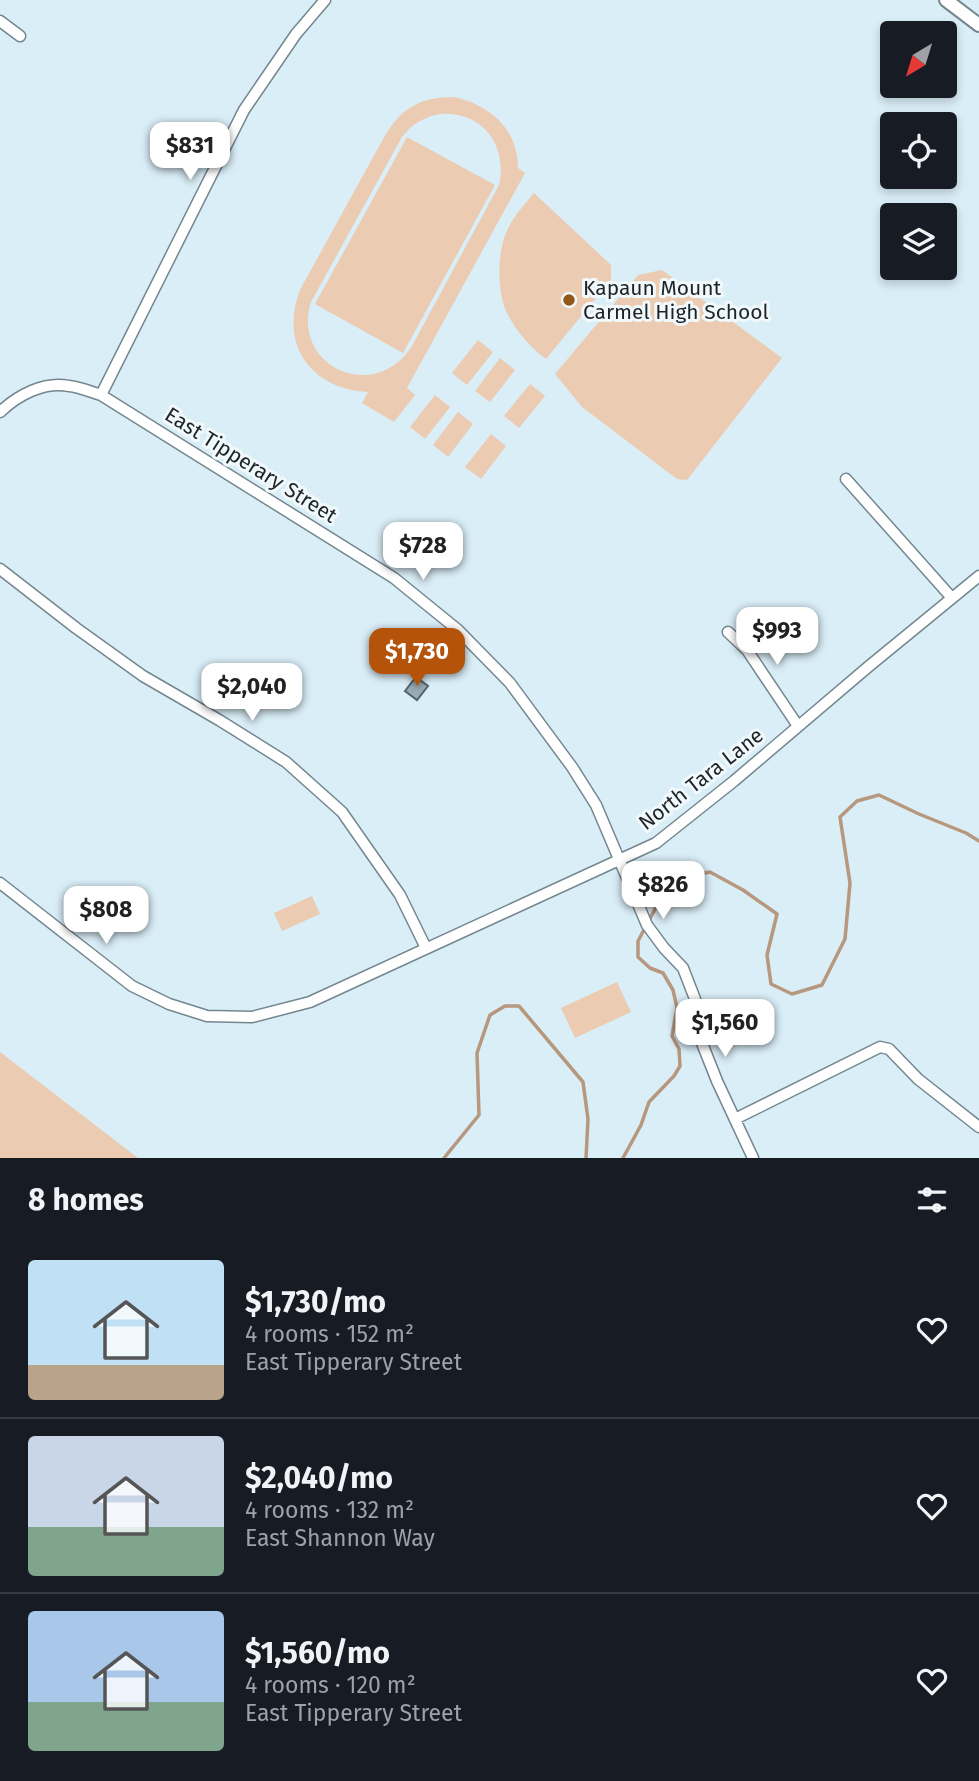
<!DOCTYPE html>
<meta charset="utf-8">
<style>
body{margin:0;font-family:"Fira Sans",sans-serif;background:#242831;color:#f1f3f6;height:100vh;display:flex;flex-direction:column;font-size:26px;white-space:nowrap}
*{box-sizing:border-box;margin:0}
p{font-size:23px;color:#9ea1a6}
.icon{flex:none;width:38px;height:38px;fill:none;stroke:currentColor;stroke-width:2;stroke-linecap:round;stroke-linejoin:round}
.map{position:relative;height:1158px;overflow:hidden}
.drawer{display:flex;flex-direction:column;background:#171b24;flex:1}
.drawer>*{flex:none}
.needle{width:46px;rotate:218deg}
.buttons{position:absolute;left:880px;top:21px;display:grid;gap:14px}
.buttons a{display:grid;place-items:center;width:77px;height:77px;border-radius:7px;background:#171b24;box-shadow:0 4px 10px #0003;font-size:35px}
.price{position:absolute;translate:-50% -60px;padding:0 16px;border-radius:14px;background:#fff;color:#222;font-size:23px;line-height:46px;filter:drop-shadow(0 2px 4px #0008)}
.price::after{content:'';position:absolute;left:50%;top:42px;width:21px;height:16px;margin-left:-10px;background:inherit;clip-path:polygon(0 0,100% 0,50% 100%)}
.price.active{background:#b45309;color:#fff}
ul{padding:0;list-style:none}
li{display:flex;align-items:center;gap:21px;height:175px;padding:0 28px}
li+li{border-top:2px solid #363941}
li span{display:grid;place-items:center;flex:none;width:196px;height:140px;border-radius:7px;color:#555}
li>.icon{margin-inline-start:auto}
span .icon{width:84px;height:84px;fill:#fffc;stroke-width:1}
li b{font-size:30px}
h2{display:flex;justify-content:space-between;align-items:center;height:84px;padding:0 28px;font-size:30px}
.map>svg:first-child{display:block}
.green{fill:#ebcbb2;fill-rule:evenodd}
.lines{fill:none;stroke-linecap:round;stroke-linejoin:round}
.stream{stroke:#b7977d;stroke-width:3.5}
.building{fill:#9caeb8;stroke:#53646d;stroke-width:2}
.street-casing{stroke:#74868e;stroke-width:13}
.secondary-casing{stroke:#74868e;stroke-width:16}
.street{stroke:#fff;stroke-width:10}
.secondary{stroke:#fff;stroke-width:12}
.poi-dot{fill:#945719;stroke:#f1f9fd;stroke-width:2.5}
.labels{text-anchor:middle;dominant-baseline:central;stroke-width:6;stroke-linejoin:round;paint-order:stroke}
.poi-label{font-size:21px;fill:#1d2428;stroke:#f1f9fd;text-anchor:start}
.street-label{font-size:21px;fill:#1d2428;stroke:#f1f9fd}
</style>
<div class="map">
<svg width="979" height="1158" viewBox="0 0 979 1158">
<rect width="100%" height="100%" fill="#daeef8"/>
<!-- green -->
<path class="green" d="M 454,97 C 490,105 518,129 518,168 L 525,173 L 407,388 L 415,395 L 394,422 L 362,403 L 368,392 C 310,389 278,343 301,288 L 382,141 C 399,110 417,97 454,97 ZM 440,114 C 482,111 508,145 499,185 L 412,346 C 374,405 291,366 311,302 L 402,137 C 412,124 424,117 440,114 Z
M 407,137 L 495,185 L 403,353 L 315,304 Z
M 534,193 L 611,265 L 611,280 L 546,359 C 530,347 516,331 507,313 C 497,293 497,254 506,233 C 512,218 524,205 534,193 Z
M 662,270 L 782,358 L 687,480 L 677,479 L 582,407 L 555,374 L 638,275 Z
M 478,340 L 493,352 L 467,385 L 452,373 Z
M 500,358 L 515,370 L 490,402 L 475,391 Z
M 530,384 L 545,396 L 519,428 L 504,416 Z
M 435,395 L 450,407 L 425,439 L 410,427 Z
M 458,412 L 473,424 L 448,457 L 433,445 Z
M 491,434 L 506,446 L 481,479 L 465,467 Z
M 312,896 L 320,914 L 282,931 L 274,913 Z
M 617,982 L 631,1012 L 575,1038 L 561,1008 Z
M 0,1052 L 138,1158 L 0,1158 Z"/>
<g class="lines">
<!-- stream -->
<path class="stream" d="M 444,1158 L 479,1115 L 477,1053 L 490,1015 L 505,1006 L 519,1006 L 583,1082 L 588,1119 L 586,1158
M 623,1158 L 641,1125 L 649,1102 L 674,1076 L 680,1066 L 679,1049 L 672,1036 L 677,1008 L 673,990 L 663,973 L 650,968 L 638,957 L 638,941 L 661,898 L 680,878 L 710,872 L 743,890 L 777,914 L 767,955 L 771,984 L 792,994 L 822,985 L 845,939 L 850,883 L 840,817 L 857,801 L 879,795 L 919,814 L 966,833 L 979,841"/>
</g>
<!-- building -->
<path class="building" d="M 416,677 L 428,686 L 417,700 L 405,691 Z"/>
<g class="lines">
<defs>
<path id="street" d="M 0,21 L 20,36
M 101,395 L 244,110 L 296,34 L 325,0
M 0,412 C 18,395 44,381 69,386 C 80,387 91,392 101,395 L 394,578 L 458,630 L 510,683 L 572,767 L 596,805 L 647,925 L 664,948 L 683,968 L 695,999 L 696,1028 L 717,1081 L 753,1158
M 846,479 L 952,598
M 0,569 L 76,628 L 143,676 L 219,720 L 286,762 L 342,812 L 400,895 L 426,948
M 728,632 L 747,650 L 798,726
M 0,883 L 132,986 L 169,1004 L 207,1016 L 252,1017 L 310,1002 L 656,843 L 734,781 L 868,667 L 979,576
M 735,1119 L 880,1047 L 889,1049 L 918,1079 L 979,1127"/>
<path id="secondary" d="M 946,0 L 979,25"/>
</defs>
<!-- street casing -->
<use href="#street" class="street-casing"/>
<!-- secondary casing -->
<use href="#secondary" class="secondary-casing"/>
<!-- street -->
<use href="#street" class="street"/>
<!-- secondary -->
<use href="#secondary" class="secondary"/>
</g>
<!-- markers -->
<circle class="poi-dot" cx="569" cy="300" r="7"/>
<g class="labels">
<!-- poi labels -->
<g class="poi-label">
<text x="583" y="288">Kapaun Mount<tspan x="583" dy="24">Carmel High School</tspan></text>
</g>
<!-- street labels -->
<g class="street-label">
<text transform="translate(251 465) rotate(32)">East Tipperary Street</text>
<text transform="translate(701 779) rotate(-38)">North Tara Lane</text>
</g>
</g>
</svg>
<div class="buttons">
<a><svg class="needle" viewBox="-14 -14 28 28"><path d="M0-13l5 13h-10z" fill="#e53935"/><path d="M0 13l5-13h-10z" fill="#9ea1a6"/></svg></a>
<a><svg class="icon" aria-label="locate" viewBox="0 0 24 24"><circle cx="12" cy="12" r="6"/><path d="M12 2v4M12 18v4M2 12h4M18 12h4"/></svg></a>
<a><svg class="icon" aria-label="layers" viewBox="0 0 24 24"><path d="M12 4l9 5-9 5-9-5zM3 14l9 5 9-5"/></svg></a>
</div>
<b class="price" style="left:190px;top:182px">$831</b>
<b class="price" style="left:423px;top:582px">$728</b>
<b class="price" style="left:777px;top:667px">$993</b>
<b class="price active" style="left:417px;top:688px">$1,730</b>
<b class="price" style="left:252px;top:723px">$2,040</b>
<b class="price" style="left:663px;top:921px">$826</b>
<b class="price" style="left:106px;top:946px">$808</b>
<b class="price" style="left:725px;top:1059px">$1,560</b>
</div>
<section class="drawer">
<h2>8 homes<svg class="icon" aria-label="filters" viewBox="0 0 24 24"><path d="M4 7h16M4 17h16"/><circle cx="9" cy="7" r="2"/><circle cx="15" cy="17" r="2"/></svg></h2>
<ul>
<li><span style="background:linear-gradient(#bfe0f5 75%,#b9a48a 0)"><svg class="icon" aria-label="home" viewBox="0 0 24 24"><path d="M3 11l9-7 9 7M6 9v11h12V9"/></svg></span><div><b>$1,730/mo</b><p>4 rooms · 152 m²</p><p>East Tipperary Street</p></div><svg class="icon" aria-label="heart" viewBox="0 0 24 24"><path d="M12 20l-8-8c-3-5 5-10 8-4 3-6 11-1 8 4z"/></svg></li>
<li><span style="background:linear-gradient(#c9d6e8 65%,#7fa58c 0)"><svg class="icon" aria-label="home" viewBox="0 0 24 24"><path d="M3 11l9-7 9 7M6 9v11h12V9"/></svg></span><div><b>$2,040/mo</b><p>4 rooms · 132 m²</p><p>East Shannon Way</p></div><svg class="icon" aria-label="heart" viewBox="0 0 24 24"><path d="M12 20l-8-8c-3-5 5-10 8-4 3-6 11-1 8 4z"/></svg></li>
<li><span style="background:linear-gradient(#a9c7e8 65%,#7fa58c 0)"><svg class="icon" aria-label="home" viewBox="0 0 24 24"><path d="M3 11l9-7 9 7M6 9v11h12V9"/></svg></span><div><b>$1,560/mo</b><p>4 rooms · 120 m²</p><p>East Tipperary Street</p></div><svg class="icon" aria-label="heart" viewBox="0 0 24 24"><path d="M12 20l-8-8c-3-5 5-10 8-4 3-6 11-1 8 4z"/></svg></li>
</ul>
</section>
